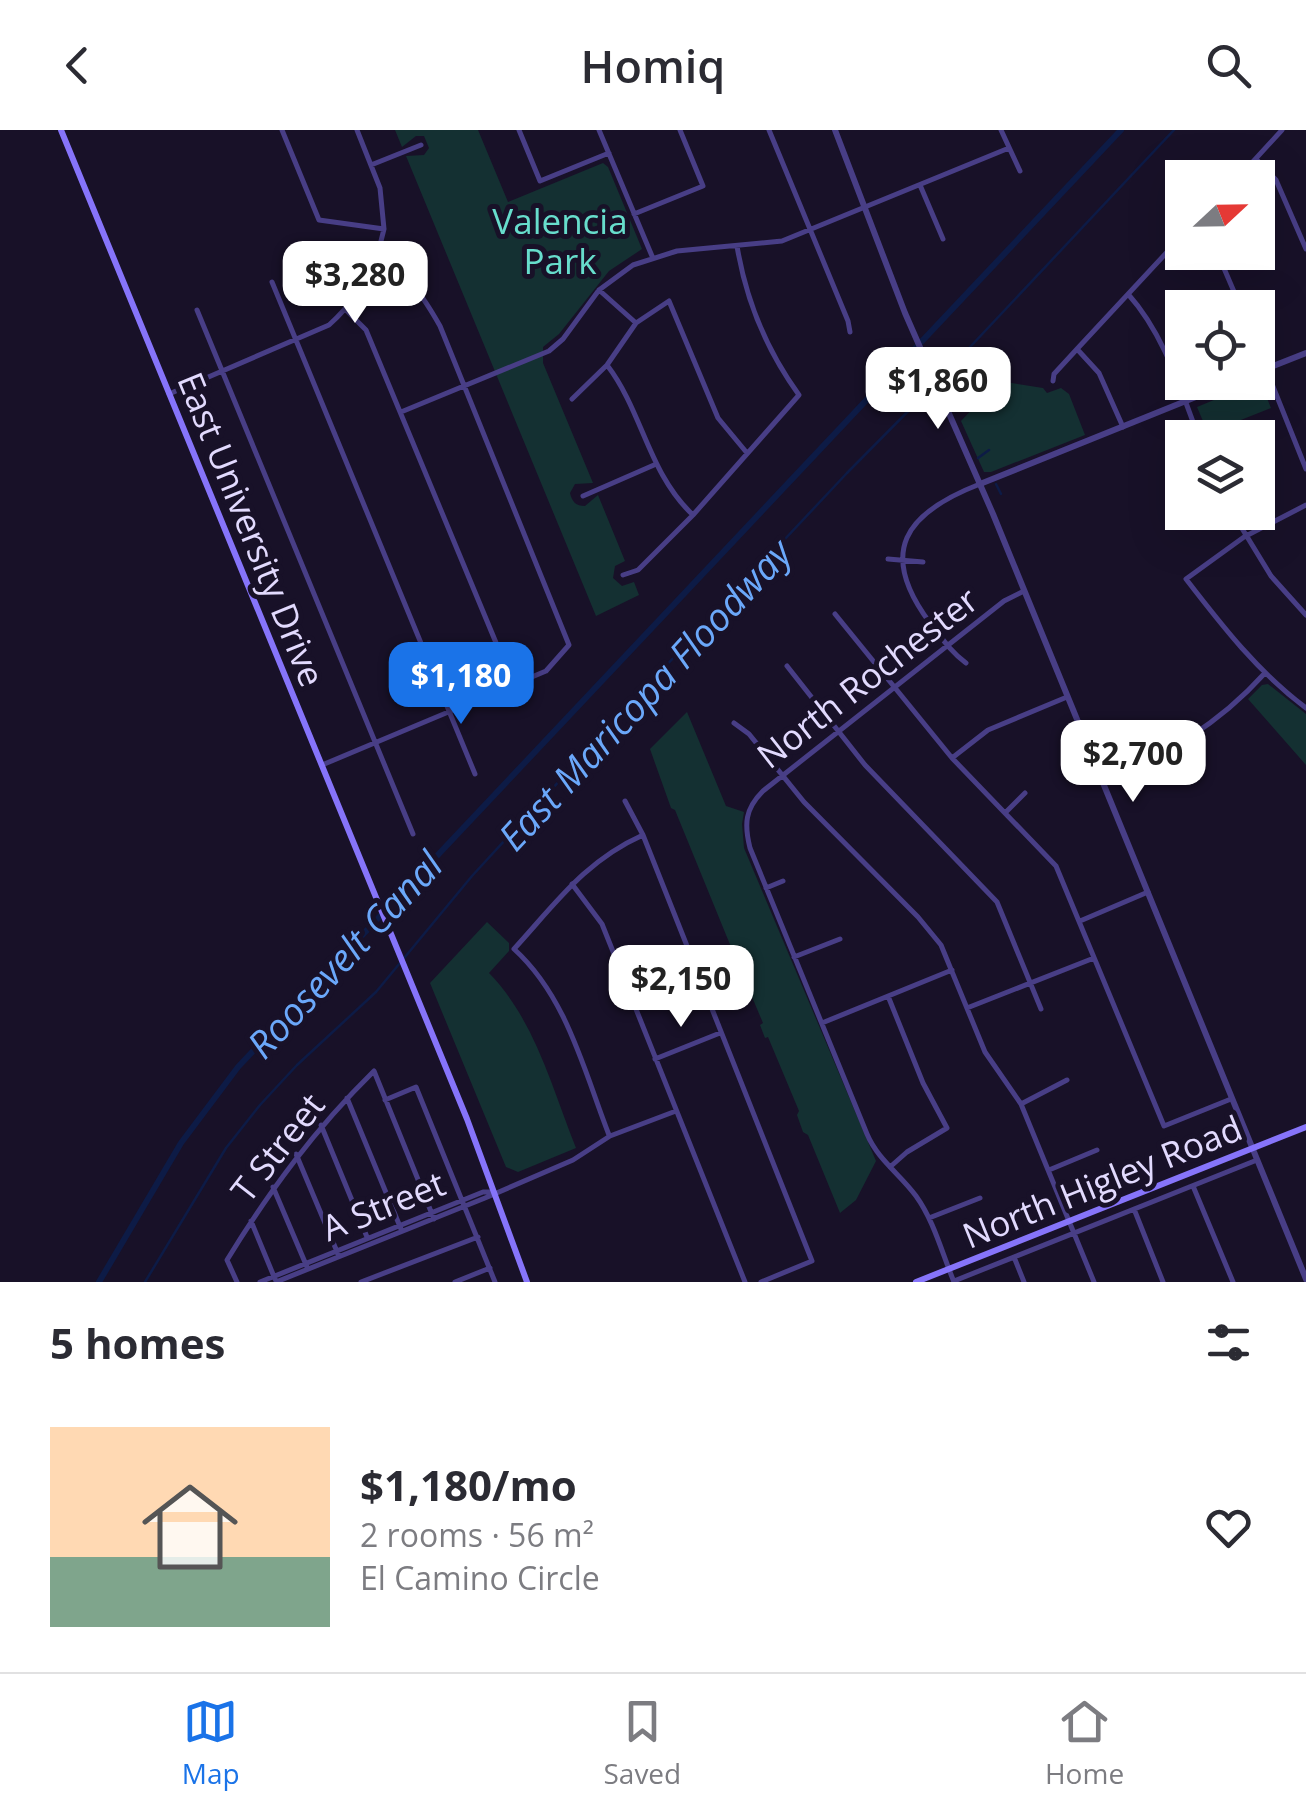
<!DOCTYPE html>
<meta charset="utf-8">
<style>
body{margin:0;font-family:"Open Sans",sans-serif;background:#f2f2f3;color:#2b2b33;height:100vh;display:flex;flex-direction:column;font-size:38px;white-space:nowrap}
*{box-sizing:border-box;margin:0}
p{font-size:32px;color:#7c7c81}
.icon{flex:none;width:55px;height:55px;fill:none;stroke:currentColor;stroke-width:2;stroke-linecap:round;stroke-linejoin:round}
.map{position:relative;height:1152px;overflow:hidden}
.sheet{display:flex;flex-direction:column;background:#fff;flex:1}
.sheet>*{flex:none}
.needle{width:65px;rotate:68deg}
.buttons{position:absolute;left:1165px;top:30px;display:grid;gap:20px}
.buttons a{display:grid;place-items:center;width:110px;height:110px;border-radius:0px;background:#fff;box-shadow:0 10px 40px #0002;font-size:50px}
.price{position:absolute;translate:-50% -85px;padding:0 22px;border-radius:20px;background:#fff;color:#222;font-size:32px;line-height:65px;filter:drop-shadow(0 2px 5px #0008)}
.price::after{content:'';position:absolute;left:50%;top:60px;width:30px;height:22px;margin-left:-15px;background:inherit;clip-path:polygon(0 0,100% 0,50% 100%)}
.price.on{background:#1a73e8;color:#fff}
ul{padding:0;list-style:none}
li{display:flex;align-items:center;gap:30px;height:250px;padding:0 50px}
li+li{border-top:2px solid #e1e1e2}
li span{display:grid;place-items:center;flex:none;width:280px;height:200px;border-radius:0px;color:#555}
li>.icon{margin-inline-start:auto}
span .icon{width:120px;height:120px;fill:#fffc;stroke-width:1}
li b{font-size:42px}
h2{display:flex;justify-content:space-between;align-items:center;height:120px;padding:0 50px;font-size:42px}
header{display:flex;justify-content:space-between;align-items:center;height:130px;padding:0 50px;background:#fff;font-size:45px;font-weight:600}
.dock{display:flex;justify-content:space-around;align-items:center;height:140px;border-top:2px solid #e1e1e2;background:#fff;font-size:28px;color:#7c7c81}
.dock a{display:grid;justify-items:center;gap:5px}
.dock .on{color:#1a73e8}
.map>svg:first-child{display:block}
.green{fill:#143032}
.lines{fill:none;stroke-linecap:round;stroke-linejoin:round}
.stream{stroke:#0d1b46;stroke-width:2.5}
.canal{stroke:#0d1b46;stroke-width:6}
.minor{stroke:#483e86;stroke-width:5}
.tertiary{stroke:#483e86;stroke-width:6}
.secondary{stroke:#8674fa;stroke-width:6}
.labels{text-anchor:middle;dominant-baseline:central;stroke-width:10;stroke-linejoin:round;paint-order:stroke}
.park-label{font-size:35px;fill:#67ddcc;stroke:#181128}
.street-label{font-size:35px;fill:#e2dafe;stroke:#181128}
.water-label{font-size:38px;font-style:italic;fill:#6ba8fa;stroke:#181128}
</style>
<header><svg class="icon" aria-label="back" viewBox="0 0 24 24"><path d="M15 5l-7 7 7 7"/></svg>Homiq<svg class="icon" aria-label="search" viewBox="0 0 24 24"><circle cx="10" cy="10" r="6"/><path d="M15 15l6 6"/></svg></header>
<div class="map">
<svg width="1306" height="1152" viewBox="0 0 1306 1152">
<rect width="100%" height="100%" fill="#181128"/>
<!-- green -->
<path class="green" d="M 395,0 L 478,0 L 508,72 L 603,33 L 608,37 L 642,119 L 609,141 L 559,204 L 543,217 L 543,233 L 593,353 L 575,354 L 570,363 C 572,372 576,376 585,376 L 598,365 L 625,431 L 615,436 L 613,448 L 622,456 L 634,452 L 639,465 L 596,486 L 406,26 L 424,25 L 429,18 L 424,6 L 416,6 L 402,17 Z
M 999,251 L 1043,258 L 1047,263 L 1061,258 L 1069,264 L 1085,305 L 991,342 L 984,342 L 961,291 Z
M 1260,251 L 1271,278 L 1208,303 L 1197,277 Z
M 1268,554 L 1306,584 L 1306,635 L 1248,569 L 1262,555 Z
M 687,582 L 726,676 L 744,682 L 742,694 L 744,718 L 876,1031 L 856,1070 L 840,1083 L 808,1005 L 803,1002 L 797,985 L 799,981 L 768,907 L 765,908 L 760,895 L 763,893 L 741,841 L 737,839 L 730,821 L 731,817 L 675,680 L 671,678 L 650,619 Z
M 487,792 L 509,813 L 509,821 L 489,843 C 535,890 552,958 576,1018 L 518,1042 L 506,1037 L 430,853 Z"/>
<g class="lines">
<!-- stream -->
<path class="stream" d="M 939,250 L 1174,0
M 978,328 L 989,320
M 996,354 L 1001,364
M 145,1152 L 226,1018 L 260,975 L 297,935 L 376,862 L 472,746 L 630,574 L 847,343 L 933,256"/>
<!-- canal -->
<path class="canal" d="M 99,1152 L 181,1013 L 238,937 L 1121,0"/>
<!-- minor -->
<path class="minor" d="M 357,0 L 380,58 L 384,99
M 519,0 L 540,51 L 609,23
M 599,0 L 652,126
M 769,0 L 848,191 L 850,202
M 1001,0 L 1020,41
M 1256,29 L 1276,50 L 1306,119
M 371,35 L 421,15
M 1238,48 L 1282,0
M 920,55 L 943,109
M 634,84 L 703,56 L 680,0
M 1217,122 L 1241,178
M 272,152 L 475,644
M 599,160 L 636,193
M 1128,164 C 1164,204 1180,258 1199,308
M 197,180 L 413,704
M 346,180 L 366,200 L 514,556
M 1077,219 L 1099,243 L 1123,297
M 1258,219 L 1306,339
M 607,235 C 643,282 648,343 693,385
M 1053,251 L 1054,244 L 1077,219 L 1182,106
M 169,264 L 329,195 C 358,169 376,137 384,99 L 319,90 L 282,0
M 572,269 L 607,235 L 636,193 L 669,171 L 718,288 L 747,323
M 401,282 L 549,221 L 563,209 L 599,160 L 633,135 L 677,121 L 782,111 L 1009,18
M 583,366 L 654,335
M 1306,375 L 1244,407 L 1186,449 C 1223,497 1258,542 1306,578
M 1232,382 L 1271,446 L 1306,485
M 888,429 L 923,432
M 623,445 L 638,440 L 693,385 L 799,265 C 767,221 746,170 737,116
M 835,484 L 952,628 L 1056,736 L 1164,996 L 1231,969
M 966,533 C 951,522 941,507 930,493 C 877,422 905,383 980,354
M 787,536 L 865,635 L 997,772 L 1041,879
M 734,593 L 749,604 L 804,672 L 918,787 L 941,815 L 985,922 L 1021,974 L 1094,1152
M 952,628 L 988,600 L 1067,567
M 322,635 L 546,541 L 569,515 L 440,196 C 423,166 410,145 377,132
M 1103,651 C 1165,626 1219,594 1264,544
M 625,671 L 643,705 L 812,1131 L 761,1152
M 1006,682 L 1025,663
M 572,754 L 602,794 L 745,1152
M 766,758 L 783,751
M 1080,791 L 1148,762
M 794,827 L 840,809
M 888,866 L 923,953 L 947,998 L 907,1022 L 890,1037
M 967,878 L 1094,828
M 822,893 L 952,840
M 655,929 L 720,903
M 347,968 L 401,1099
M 385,970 L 416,957 L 495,1152
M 1021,974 L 1067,950
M 321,995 L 367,1107
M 609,1005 C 584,941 567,867 514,819 C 556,773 585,731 643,705
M 296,1024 L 338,1124
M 1049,1040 L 1097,1020
M 1193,1056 L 1233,1152
M 273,1057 L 307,1137
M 1134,1079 L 1163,1152
M 929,1088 L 980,1068
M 251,1091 L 275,1149
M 1014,1127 L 1024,1152
M 954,1151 L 1257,1030
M 237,1152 L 227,1130 C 270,1060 315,999 374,941 L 434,1089
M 260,1152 L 483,1062 L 492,1062
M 276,1152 L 485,1068 L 573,1030 L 610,1006 L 676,981
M 361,1152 L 478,1107
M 455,1152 L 490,1138
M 954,1152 C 942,1123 934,1091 916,1066 C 900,1044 878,1030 867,1004 L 750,718 C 744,694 745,679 763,661 L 1004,471 L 1024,461"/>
<!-- tertiary -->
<path class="tertiary" d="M 835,0 L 905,183 L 993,384 L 1306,1149
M 1258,242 L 1306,223
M 980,354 L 1233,252"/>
<!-- secondary -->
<path class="secondary" d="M 61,0 L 467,989 L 527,1152
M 916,1152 L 1306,997"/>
</g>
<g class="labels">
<!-- park labels -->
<g class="park-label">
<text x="560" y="90">Valencia<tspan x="560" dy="40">Park</tspan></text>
</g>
<!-- street labels -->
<g class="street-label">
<text transform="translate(252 399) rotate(68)">East University Drive</text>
<text transform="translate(867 547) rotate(-38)">North Rochester</text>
<text transform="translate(277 1017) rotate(-52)">T Street</text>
<text transform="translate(1102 1051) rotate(-22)">North Higley Road</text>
<text transform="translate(383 1075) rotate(-22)">A Street</text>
</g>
<!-- water labels -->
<g class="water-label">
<text transform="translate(644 564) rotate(-47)">East Maricopa Floodway</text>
<text transform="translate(344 824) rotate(-47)">Roosevelt Canal</text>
</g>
</g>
</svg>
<div class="buttons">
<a><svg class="needle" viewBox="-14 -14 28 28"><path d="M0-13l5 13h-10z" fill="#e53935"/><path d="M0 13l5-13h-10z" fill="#7c7c81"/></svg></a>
<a><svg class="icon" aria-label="locate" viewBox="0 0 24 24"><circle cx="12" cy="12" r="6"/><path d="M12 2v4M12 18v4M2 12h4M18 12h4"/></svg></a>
<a><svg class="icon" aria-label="layers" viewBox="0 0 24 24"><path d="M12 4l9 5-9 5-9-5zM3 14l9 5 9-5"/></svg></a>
</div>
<b class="price" style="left:355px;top:196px">$3,280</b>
<b class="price" style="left:938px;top:302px">$1,860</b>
<b class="price on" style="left:461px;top:597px">$1,180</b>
<b class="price" style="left:1133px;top:675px">$2,700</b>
<b class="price" style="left:681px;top:900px">$2,150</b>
</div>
<section class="sheet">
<h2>5 homes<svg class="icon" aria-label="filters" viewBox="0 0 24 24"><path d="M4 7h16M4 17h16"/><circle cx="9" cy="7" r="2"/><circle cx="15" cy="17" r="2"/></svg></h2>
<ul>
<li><span style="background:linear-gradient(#ffd9b3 65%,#7fa58c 0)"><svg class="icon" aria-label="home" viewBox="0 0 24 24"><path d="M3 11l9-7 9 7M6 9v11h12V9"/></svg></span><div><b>$1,180/mo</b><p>2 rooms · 56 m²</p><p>El Camino Circle</p></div><svg class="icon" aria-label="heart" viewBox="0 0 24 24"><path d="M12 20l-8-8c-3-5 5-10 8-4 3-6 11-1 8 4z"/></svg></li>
</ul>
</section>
<nav class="dock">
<a class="on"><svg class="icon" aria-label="map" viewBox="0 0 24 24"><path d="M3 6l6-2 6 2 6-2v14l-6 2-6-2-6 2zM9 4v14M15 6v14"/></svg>Map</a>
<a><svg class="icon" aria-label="saved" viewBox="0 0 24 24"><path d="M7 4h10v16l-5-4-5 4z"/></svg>Saved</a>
<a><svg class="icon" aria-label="home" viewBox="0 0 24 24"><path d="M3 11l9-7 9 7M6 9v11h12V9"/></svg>Home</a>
</nav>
